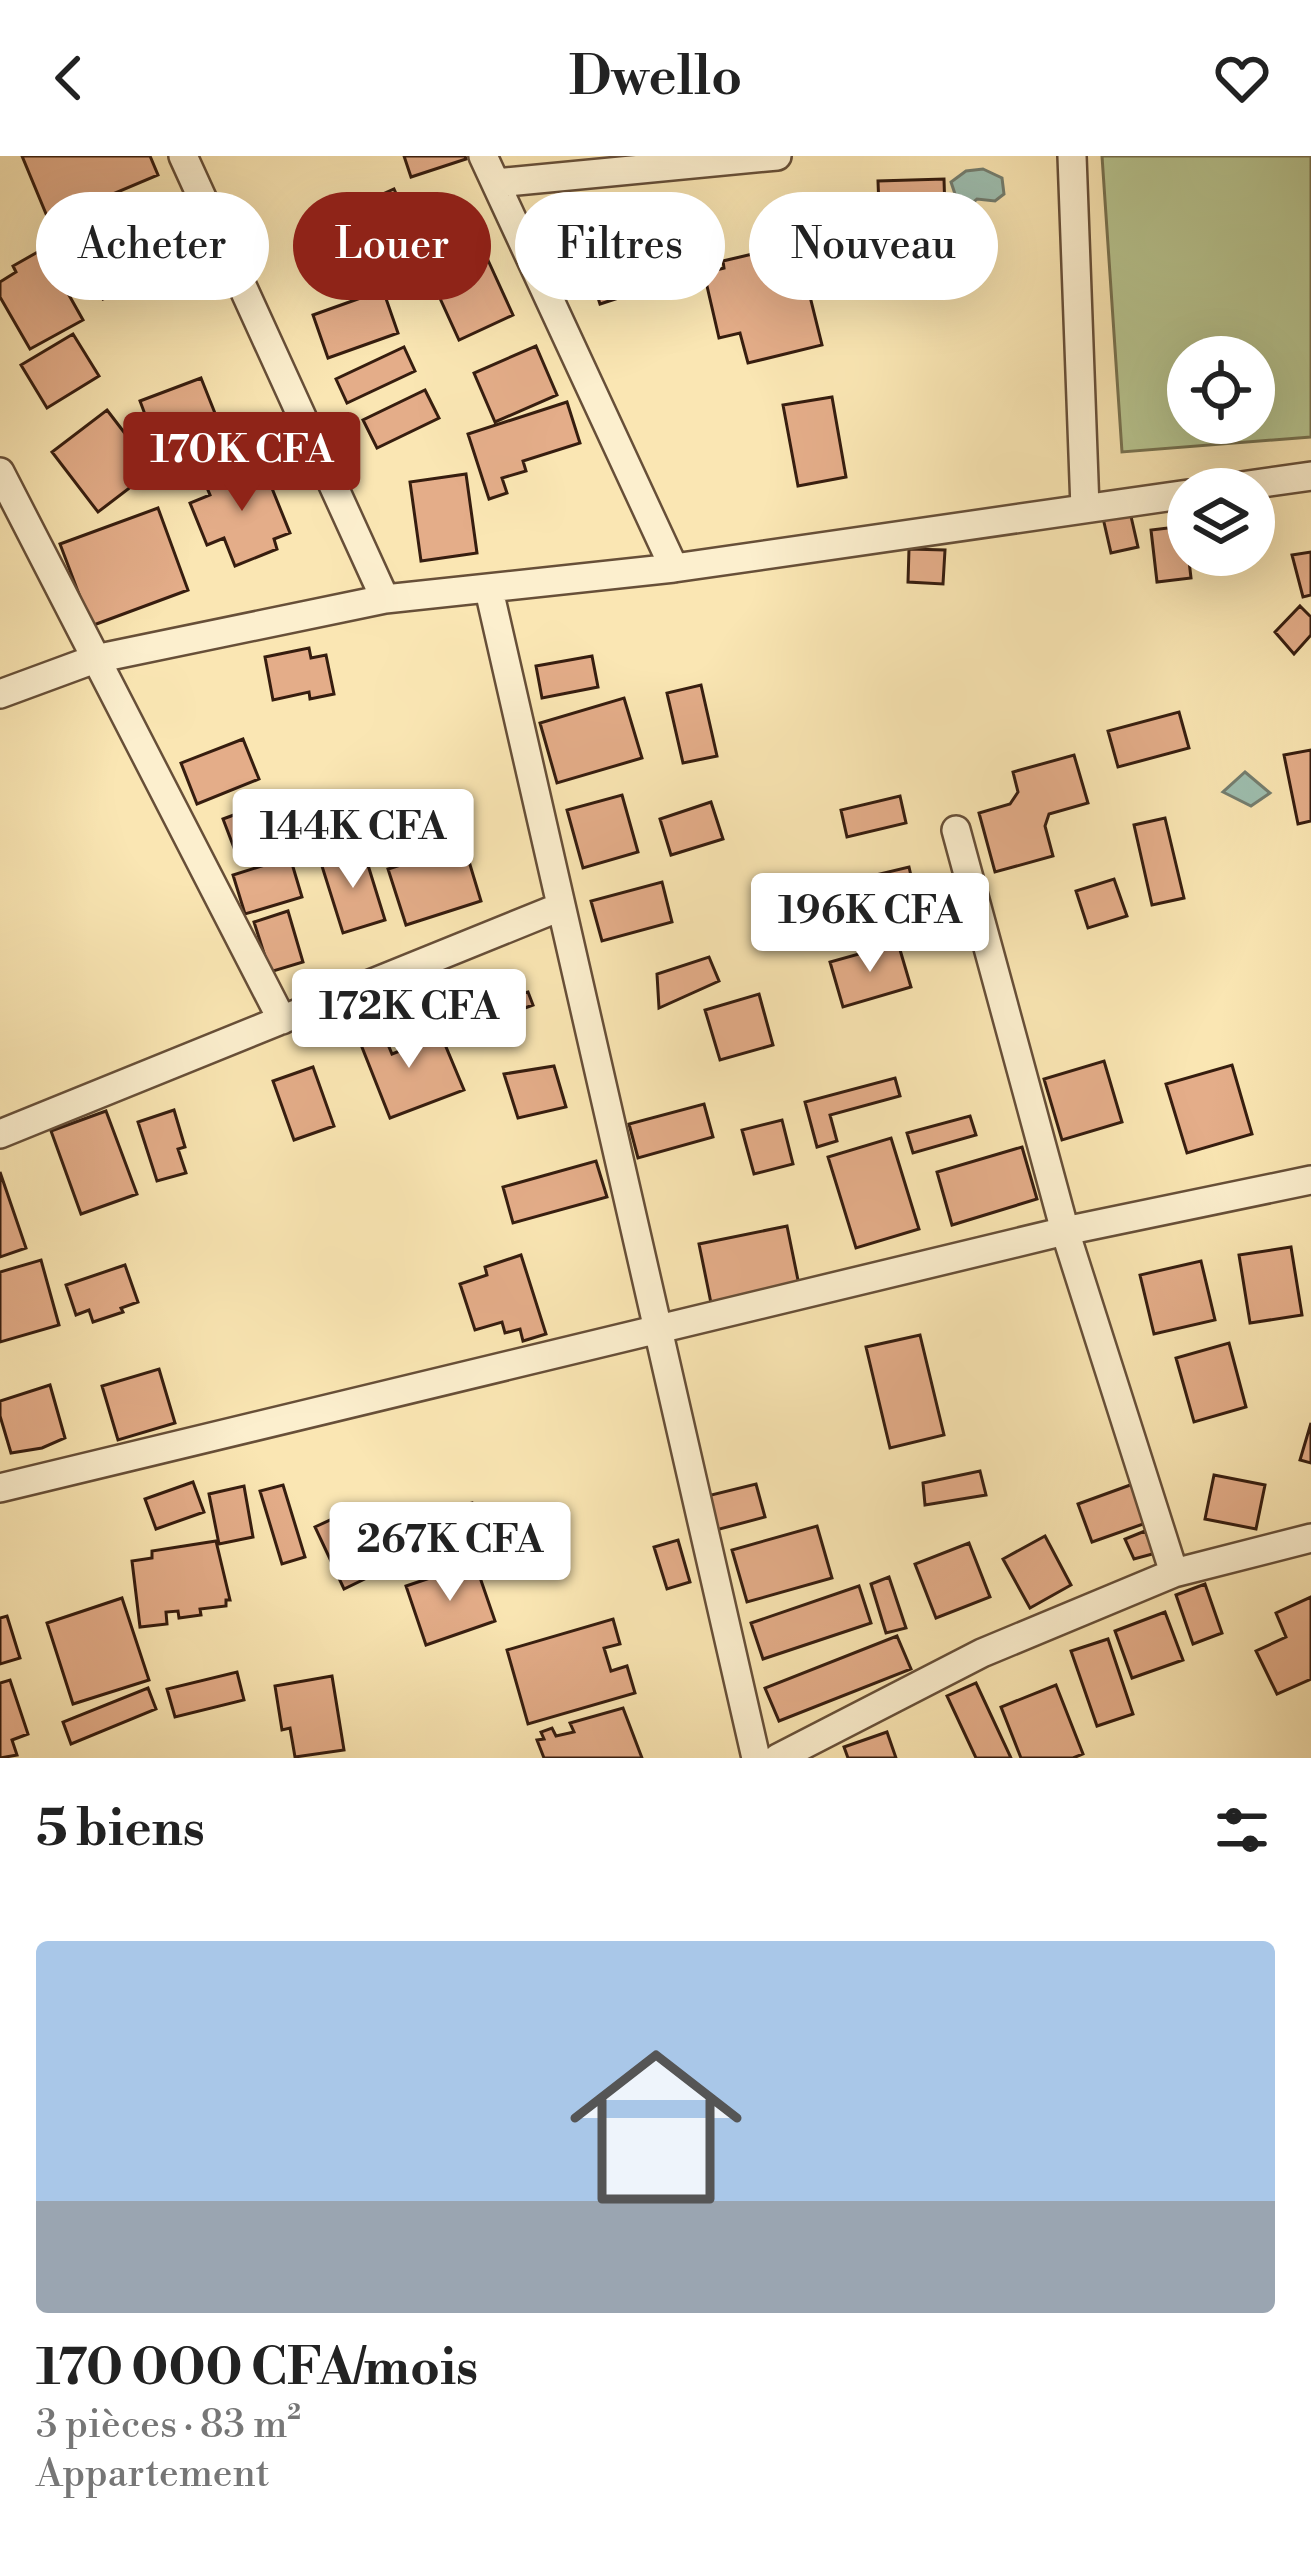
<!DOCTYPE html>
<html lang="fr">
<meta charset="utf-8">
<style>
body{margin:0;font-family:"Libre Bodoni",serif;background:#f6f6f6;color:#222;height:100vh;display:flex;flex-direction:column;font-size:45px;white-space:nowrap}
*{box-sizing:border-box;margin:0}
p{font-size:39px;color:#767676}
.icon{flex:none;width:66px;height:66px;fill:none;stroke:currentColor;stroke-width:2;stroke-linecap:round;stroke-linejoin:round}
.map{position:relative;height:1602px;overflow:hidden}
.panel{display:flex;flex-direction:column;background:#fff;flex:1}
.panel>*{flex:none}
.hud{position:absolute;left:36px;top:36px;width:1239px;height:108px;display:flex;gap:24px}
.buttons{position:absolute;left:1167px;top:180px;display:grid;gap:24px}
.buttons a{display:grid;place-items:center;width:108px;height:108px;border-radius:50%;background:#fff;box-shadow:0 12px 48px #0002;font-size:60px}
.price{position:absolute;translate:-50% -102px;padding:0 27px;border-radius:12px;background:#fff;color:#222;font-size:39px;line-height:78px;filter:drop-shadow(0 3px 6px #0008)}
.price::after{content:'';position:absolute;left:50%;top:72px;width:36px;height:27px;margin-left:-18px;background:inherit;clip-path:polygon(0 0,100% 0,50% 100%)}
.price.on{background:#8f2418;color:#fff}
ul{padding:0;list-style:none}
li{display:grid;align-content:center;gap:24px;height:636px;padding:0 36px}
li span{display:grid;place-items:center;height:372px;border-radius:12px;color:#555}
li>.icon{margin-inline-start:auto}
span .icon{width:216px;height:216px;fill:#fffc;stroke-width:1}
li b{font-size:51px}
h2{display:flex;justify-content:space-between;align-items:center;height:144px;padding:0 36px;font-size:51px}
.chip{padding:0 42px;border-radius:54px;background:#fff;box-shadow:0 12px 48px #0002;font-size:42px;line-height:108px}
.chip.on{background:#8f2418;color:#fff}
header{display:flex;justify-content:space-between;align-items:center;height:156px;padding:0 36px;background:#fff;font-size:54px;font-weight:600}
.map>svg:first-child{display:block}
.green{fill:#b8c691;stroke:#777250;stroke-width:3;fill-rule:evenodd}
.water{fill:#9ebfb0;stroke:#747e70;stroke-width:3}
.building{fill:#e4ad89;stroke:#361d0f;stroke-width:3}
.lines{fill:none;stroke-linecap:round;stroke-linejoin:round}
.street-casing{stroke:#674f38;stroke-width:32}
.street{stroke:#fcefce;stroke-width:27}
</style>
<header><svg class="icon" aria-label="back" viewBox="0 0 24 24"><path d="M15 5l-7 7 7 7"/></svg>Dwello<svg class="icon" aria-label="heart" viewBox="0 0 24 24"><path d="M12 20l-8-8c-3-5 5-10 8-4 3-6 11-1 8 4z"/></svg></header>
<div class="map">
<svg width="1311" height="1602" viewBox="0 0 1311 1602">
<rect width="100%" height="100%" fill="#fae6b3"/>
<filter id="stains"><feTurbulence type="fractalNoise" baseFrequency=".00167" numOctaves="4"/><feColorMatrix values="0 0 0 0 .2 0 0 0 0 .09 0 0 0 0 .02 0 0 0 .5 -.17"/></filter>
<radialGradient id="worn" r=".72"><stop offset=".6" stop-color="#630" stop-opacity="0"/><stop offset="1" stop-color="#630" stop-opacity=".3"/></radialGradient>
<!-- green -->
<path class="green" d="M 1102,0 L 1311,0 L 1311,281 L 1122,296 ZM 1188,201 L 1254,201 L 1254,267 L 1188,267 Z"/>
<!-- water -->
<path class="water" d="M 983,13 L 1002,22 L 1004,38 L 995,45 L 977,43 L 971,48 L 958,47 L 951,26 L 966,15 Z
M 1245,616 L 1270,637 L 1251,650 L 1223,636 Z"/>
<!-- building -->
<path class="building" d="M 22,0 L 150,0 L 158,19 L 49,65 Z
M 404,0 L 465,0 L 466,3 L 411,21 Z
M 944,23 L 945,56 L 966,56 L 966,71 L 953,71 L 954,85 L 966,84 L 967,114 L 929,116 L 929,130 L 882,132 L 878,25 Z
M 394,33 L 415,79 L 463,58 L 476,86 L 398,121 L 365,46 Z
M 169,38 L 198,99 L 103,143 L 75,81 Z
M 624,47 L 652,131 L 600,148 L 573,63 Z
M 662,63 L 684,120 L 660,130 L 637,73 Z
M 794,76 L 822,189 L 748,207 L 740,177 L 719,182 L 704,117 L 724,112 L 723,105 L 761,96 L 758,84 Z
M 43,93 L 83,164 L 30,193 L 0,141 L 0,126 L 16,116 L 13,110 Z
M 487,102 L 513,159 L 459,184 L 433,127 Z
M 383,134 L 398,177 L 328,202 L 313,159 Z
M 73,178 L 99,220 L 47,252 L 21,209 Z
M 536,190 L 557,239 L 495,266 L 474,217 Z
M 404,191 L 415,215 L 347,247 L 336,223 Z
M 201,222 L 224,280 L 162,304 L 140,245 Z
M 425,234 L 439,262 L 377,292 L 363,264 Z
M 832,241 L 846,321 L 798,330 L 783,249 Z
M 567,246 L 580,287 L 523,305 L 526,315 L 502,322 L 507,337 L 489,343 L 468,278 Z
M 107,254 L 153,314 L 98,356 L 52,296 Z
M 261,305 L 290,377 L 274,383 L 277,393 L 235,410 L 224,382 L 207,389 L 190,347 L 210,339 L 205,327 Z
M 466,318 L 477,397 L 421,405 L 410,326 Z
M 158,352 L 188,434 L 91,470 L 60,388 Z
M 1130,356 L 1138,391 L 1111,397 L 1103,362 Z
M 1185,370 L 1191,422 L 1157,426 L 1151,374 Z
M 909,393 L 945,394 L 943,428 L 908,426 Z
M 1311,396 L 1311,439 L 1303,441 L 1292,399 Z
M 1300,450 L 1311,461 L 1311,479 L 1294,498 L 1275,476 Z
M 309,492 L 311,502 L 326,499 L 334,538 L 310,543 L 309,536 L 273,544 L 265,501 Z
M 592,500 L 598,531 L 542,542 L 536,510 Z
M 701,529 L 717,600 L 683,607 L 667,537 Z
M 624,542 L 642,602 L 557,627 L 540,567 Z
M 1179,556 L 1189,592 L 1118,611 L 1108,575 Z
M 243,583 L 259,623 L 197,648 L 181,607 Z
M 1311,594 L 1311,665 L 1298,668 L 1284,599 Z
M 1074,599 L 1088,647 L 1049,658 L 1045,670 L 1053,700 L 995,716 L 979,657 L 1010,648 L 1018,636 L 1013,616 Z
M 622,639 L 638,696 L 583,712 L 567,654 Z
M 900,640 L 906,667 L 847,681 L 841,654 Z
M 711,646 L 723,683 L 671,699 L 660,663 Z
M 250,653 L 263,687 L 236,697 L 223,663 Z
M 1165,662 L 1184,742 L 1152,749 L 1134,669 Z
M 464,689 L 481,745 L 406,769 L 388,713 Z
M 363,693 L 385,764 L 343,777 L 321,707 Z
M 290,701 L 302,741 L 245,758 L 233,719 Z
M 909,711 L 920,759 L 857,774 L 846,726 Z
M 1114,723 L 1127,760 L 1088,772 L 1076,735 Z
M 662,726 L 672,766 L 602,785 L 591,745 Z
M 288,755 L 303,806 L 270,816 L 254,766 Z
M 898,787 L 911,831 L 843,851 L 830,806 Z
M 709,801 L 719,825 L 659,852 L 657,818 Z
M 528,836 L 533,849 L 503,860 L 497,844 Z
M 759,838 L 773,889 L 720,904 L 705,854 Z
M 379,867 L 392,898 L 441,879 L 464,934 L 390,962 L 356,876 Z
M 1104,905 L 1122,966 L 1062,984 L 1044,923 Z
M 1232,909 L 1252,978 L 1187,997 L 1166,928 Z
M 554,910 L 566,951 L 518,962 L 504,918 Z
M 313,911 L 334,970 L 294,984 L 273,925 Z
M 895,922 L 900,940 L 830,959 L 837,985 L 817,991 L 805,946 Z
M 704,948 L 713,981 L 638,1002 L 629,968 Z
M 174,954 L 185,991 L 178,993 L 186,1017 L 157,1025 L 138,966 Z
M 106,955 L 137,1038 L 81,1058 L 51,975 Z
M 970,960 L 976,979 L 913,997 L 907,977 Z
M 782,964 L 793,1008 L 754,1018 L 742,974 Z
M 891,982 L 919,1073 L 856,1092 L 828,1001 Z
M 1022,991 L 1037,1043 L 952,1069 L 937,1016 Z
M 596,1005 L 607,1041 L 513,1067 L 503,1031 Z
M 0,1016 L 26,1092 L 0,1101 Z
M 787,1070 L 799,1129 L 711,1147 L 699,1088 Z
M 1291,1091 L 1302,1159 L 1250,1167 L 1239,1099 Z
M 521,1099 L 546,1178 L 523,1185 L 520,1173 L 505,1177 L 502,1166 L 475,1174 L 460,1128 L 487,1119 L 485,1111 Z
M 41,1104 L 59,1169 L 0,1186 L 0,1116 Z
M 1201,1105 L 1215,1164 L 1154,1178 L 1140,1119 Z
M 125,1109 L 138,1146 L 121,1152 L 123,1156 L 93,1166 L 89,1154 L 76,1159 L 66,1129 Z
M 920,1179 L 944,1279 L 890,1292 L 866,1191 Z
M 1229,1187 L 1246,1251 L 1194,1266 L 1176,1202 Z
M 159,1213 L 175,1267 L 118,1284 L 102,1230 Z
M 50,1229 L 65,1282 L 42,1292 L 11,1297 L 0,1260 L 0,1245 Z
M 1311,1267 L 1311,1307 L 1300,1304 Z
M 980,1315 L 986,1339 L 925,1349 L 923,1327 Z
M 1214,1319 L 1265,1329 L 1256,1373 L 1205,1363 Z
M 193,1326 L 204,1356 L 156,1373 L 145,1343 Z
M 756,1328 L 765,1361 L 716,1374 L 707,1340 Z
M 1133,1328 L 1146,1367 L 1092,1386 L 1078,1348 Z
M 283,1329 L 305,1401 L 282,1408 L 260,1335 Z
M 244,1330 L 253,1381 L 219,1388 L 209,1338 Z
M 472,1347 L 480,1382 L 416,1397 L 408,1362 Z
M 356,1352 L 385,1413 L 344,1433 L 315,1371 Z
M 817,1370 L 832,1422 L 747,1446 L 732,1394 Z
M 1145,1375 L 1156,1397 L 1134,1403 L 1125,1383 Z
M 1045,1380 L 1071,1429 L 1030,1452 L 1003,1403 Z
M 678,1384 L 690,1426 L 667,1433 L 654,1391 Z
M 216,1385 L 230,1444 L 226,1444 L 226,1450 L 200,1453 L 201,1459 L 179,1462 L 178,1455 L 166,1456 L 167,1468 L 140,1471 L 132,1405 L 152,1402 L 152,1395 Z
M 969,1387 L 990,1441 L 936,1462 L 915,1408 Z
M 475,1407 L 495,1465 L 426,1489 L 406,1430 Z
M 889,1421 L 906,1472 L 886,1477 L 871,1428 Z
M 1205,1428 L 1222,1477 L 1193,1488 L 1176,1439 Z
M 859,1430 L 871,1467 L 763,1503 L 751,1467 Z
M 1311,1441 L 1311,1523 L 1277,1538 L 1256,1495 L 1286,1481 L 1276,1457 Z
M 122,1442 L 149,1524 L 73,1548 L 47,1467 Z
M 1165,1456 L 1183,1504 L 1132,1522 L 1115,1475 Z
M 7,1460 L 20,1502 L 0,1508 L 0,1462 Z
M 613,1463 L 620,1488 L 604,1492 L 611,1515 L 627,1510 L 635,1537 L 528,1568 L 507,1494 Z
M 897,1480 L 911,1513 L 779,1565 L 765,1532 Z
M 1108,1483 L 1133,1558 L 1097,1570 L 1071,1495 Z
M 237,1516 L 244,1544 L 175,1561 L 167,1533 Z
M 332,1520 L 344,1594 L 295,1601 L 290,1572 L 282,1574 L 275,1530 Z
M 10,1524 L 28,1578 L 12,1584 L 17,1599 L 0,1602 L 0,1527 Z
M 976,1527 L 1011,1602 L 976,1602 L 947,1540 Z
M 1056,1529 L 1083,1598 L 1073,1602 L 1021,1602 L 1001,1551 Z
M 148,1532 L 156,1553 L 71,1588 L 63,1566 Z
M 623,1552 L 642,1602 L 544,1602 L 537,1584 L 544,1583 L 541,1576 L 552,1572 L 556,1580 L 574,1576 L 570,1567 Z
M 887,1576 L 896,1602 L 848,1602 L 844,1591 Z"/>
<g class="lines">
<defs>
<path id="street" d="M 183,0 L 385,443
M 483,0 L 674,412
M 1072,0 L 1085,352
M 496,27 L 777,0
M 0,316 L 282,864
M 1220,333 L 1311,320
M 489,434 L 756,1602
M 0,538 L 95,503 L 385,443 L 674,412 L 1188,338
M 956,674 L 1065,1075 L 1174,1417
M 0,978 L 560,751
M 0,1332 L 1065,1075 L 1311,1024
M 778,1602 L 982,1497 L 1174,1417 L 1311,1382"/>
</defs>
<!-- street casing -->
<use href="#street" class="street-casing"/>
<!-- street -->
<use href="#street" class="street"/>
</g>
<rect width="100%" height="100%" filter="url(#stains)"/>
<rect width="100%" height="100%" fill="url(#worn)"/>
</svg>
<div class="buttons">
<a><svg class="icon" aria-label="locate" viewBox="0 0 24 24"><circle cx="12" cy="12" r="6"/><path d="M12 2v4M12 18v4M2 12h4M18 12h4"/></svg></a>
<a><svg class="icon" aria-label="layers" viewBox="0 0 24 24"><path d="M12 4l9 5-9 5-9-5zM3 14l9 5 9-5"/></svg></a>
</div>
<b class="price on" style="left:242px;top:358px">170K CFA</b>
<b class="price" style="left:353px;top:735px">144K CFA</b>
<b class="price" style="left:870px;top:819px">196K CFA</b>
<b class="price" style="left:409px;top:915px">172K CFA</b>
<b class="price" style="left:450px;top:1448px">267K CFA</b>
<div class="hud">
<a class="chip">Acheter</a>
<a class="chip on">Louer</a>
<a class="chip">Filtres</a>
<a class="chip">Nouveau</a>
</div>
</div>
<section class="panel">
<h2>5 biens<svg class="icon" aria-label="filters" viewBox="0 0 24 24"><path d="M4 7h16M4 17h16"/><circle cx="9" cy="7" r="2"/><circle cx="15" cy="17" r="2"/></svg></h2>
<ul>
<li><span style="background:linear-gradient(#a9c7e8 70%,#9aa5b1 0)"><svg class="icon" aria-label="home" viewBox="0 0 24 24"><path d="M3 11l9-7 9 7M6 9v11h12V9"/></svg></span><div><b>170 000 CFA/mois</b><p>3 pièces · 83 m²</p><p>Appartement</p></div></li>
</ul>
</section>
